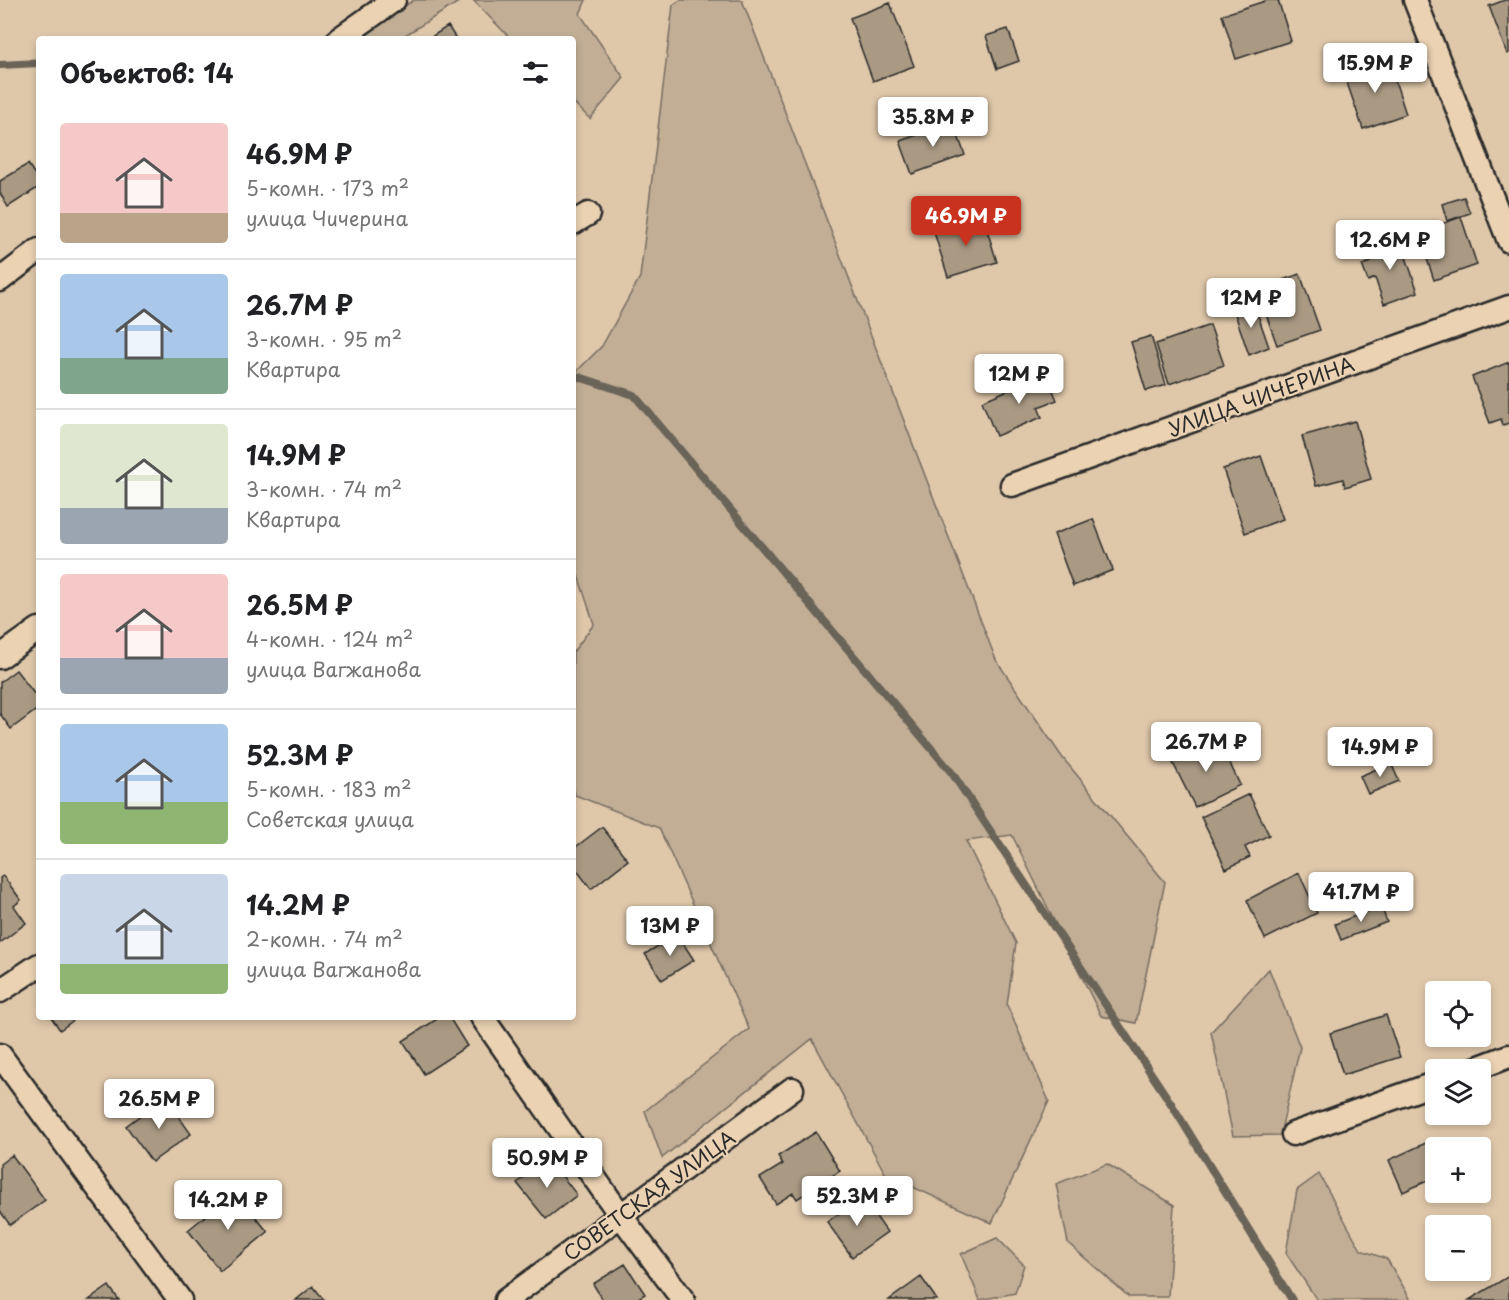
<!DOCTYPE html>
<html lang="ru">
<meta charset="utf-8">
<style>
body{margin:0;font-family:"Playpen Sans",sans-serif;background:#f6f6f6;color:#202124;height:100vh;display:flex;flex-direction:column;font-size:22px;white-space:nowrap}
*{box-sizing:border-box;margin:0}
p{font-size:20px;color:#757577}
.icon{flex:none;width:33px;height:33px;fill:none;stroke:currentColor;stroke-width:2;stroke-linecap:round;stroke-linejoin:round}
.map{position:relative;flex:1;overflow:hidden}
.sheet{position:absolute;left:36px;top:36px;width:540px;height:984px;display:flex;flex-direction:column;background:#fff;border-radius:6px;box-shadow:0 3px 9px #0003}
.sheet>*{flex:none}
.tools{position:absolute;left:1425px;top:981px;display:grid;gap:12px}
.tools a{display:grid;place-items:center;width:66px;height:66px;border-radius:6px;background:#fff;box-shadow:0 3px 9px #0003;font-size:30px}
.price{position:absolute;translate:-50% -51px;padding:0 14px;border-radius:6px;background:#fff;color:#222;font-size:20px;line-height:39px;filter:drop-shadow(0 2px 3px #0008)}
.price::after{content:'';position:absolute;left:50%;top:36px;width:18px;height:14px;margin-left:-9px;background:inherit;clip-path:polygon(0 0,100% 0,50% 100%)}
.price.current{background:#c8321e;color:#fff}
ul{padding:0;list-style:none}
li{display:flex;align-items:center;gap:18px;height:150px;padding:0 24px}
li+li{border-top:2px solid #e0e0e0}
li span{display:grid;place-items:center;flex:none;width:168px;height:120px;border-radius:6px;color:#555}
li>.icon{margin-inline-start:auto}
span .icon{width:72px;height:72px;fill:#fffc;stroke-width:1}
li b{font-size:26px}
h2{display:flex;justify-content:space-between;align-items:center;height:72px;padding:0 24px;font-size:26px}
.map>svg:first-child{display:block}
.green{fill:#c1ae95;stroke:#766c60;stroke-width:1.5}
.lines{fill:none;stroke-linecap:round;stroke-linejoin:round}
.stream{stroke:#6b6359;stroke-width:8}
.building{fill:#aa9a84;stroke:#2b2b2b;stroke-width:1.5}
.minor-casing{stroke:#2b2b2b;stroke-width:27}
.minor{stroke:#ead2b2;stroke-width:22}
.labels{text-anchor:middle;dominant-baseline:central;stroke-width:4.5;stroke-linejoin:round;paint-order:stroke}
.street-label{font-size:20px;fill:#2b2b2b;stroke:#ead2b2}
</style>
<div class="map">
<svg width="1509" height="1300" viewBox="0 0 1509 1300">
<rect width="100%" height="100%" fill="#dfc8aa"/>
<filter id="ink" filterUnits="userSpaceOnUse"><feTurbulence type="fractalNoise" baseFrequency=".0167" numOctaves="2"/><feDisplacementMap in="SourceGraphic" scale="12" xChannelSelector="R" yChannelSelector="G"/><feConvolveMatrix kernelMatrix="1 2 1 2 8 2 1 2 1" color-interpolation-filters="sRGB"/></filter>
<g filter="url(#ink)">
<!-- green -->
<path class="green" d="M 414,0 L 462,0 L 399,39 L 352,39 Z
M 473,0 L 586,0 L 580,14 L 624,78 L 590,119 L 573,102 L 573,39 L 511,39 Z
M 680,0 L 742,0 L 996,660 L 1062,757 L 1165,882 L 1136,1023 L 1101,1016 L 1012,835 L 966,841 L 1016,943 L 1007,1005 L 1049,1101 L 992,1223 L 886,1175 L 812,1039 L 662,1158 L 645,1111 L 749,1029 L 659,828 L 575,795 L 573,785 L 573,652 L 594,624 L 573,560 L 573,375 L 602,346 L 640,277 L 673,5 Z
M 1269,969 L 1300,1047 L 1280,1135 L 1233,1136 L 1211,1032 Z
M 1107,1164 L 1174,1205 L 1168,1297 L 1129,1297 L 1068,1243 L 1056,1184 Z
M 1319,1174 L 1361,1250 L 1387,1259 L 1411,1300 L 1317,1300 L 1286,1253 L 1297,1190 Z
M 997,1238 L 1024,1265 L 1015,1293 L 980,1300 L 961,1254 Z"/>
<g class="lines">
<!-- stream -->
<path class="stream" d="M 0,65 L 39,63
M 573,375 L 634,395 L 952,773 L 1172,1105 L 1292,1300"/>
</g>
<!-- building -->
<path class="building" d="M 1268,0 L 1278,0 L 1291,41 L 1236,59 L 1222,15 Z
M 1505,0 L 1509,0 L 1509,53 L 1507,54 L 1489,6 Z
M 890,3 L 914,66 L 873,81 L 850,18 Z
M 448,26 L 456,39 L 428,39 Z
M 1008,29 L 1019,61 L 997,69 L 986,36 Z
M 1388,59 L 1406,114 L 1363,129 L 1344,74 Z
M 953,122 L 965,155 L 912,174 L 900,141 Z
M 28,164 L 39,181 L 39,187 L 8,207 L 0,193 L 0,181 Z
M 1464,197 L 1470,213 L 1447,221 L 1442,204 Z
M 983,217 L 997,262 L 948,277 L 934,232 Z
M 1461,217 L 1477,265 L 1434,280 L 1418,232 Z
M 1399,237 L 1418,292 L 1384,304 L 1375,278 L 1368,281 L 1362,265 L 1371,262 L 1366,249 Z
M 1300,274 L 1320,330 L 1277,345 L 1257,289 Z
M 1254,304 L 1269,347 L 1249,355 L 1234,311 Z
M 1210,325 L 1224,365 L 1169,384 L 1156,344 Z
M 1151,336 L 1166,385 L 1146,391 L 1131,342 Z
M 1509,362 L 1509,423 L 1503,425 L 1501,419 L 1490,423 L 1472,377 Z
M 1046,374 L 1057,400 L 1038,407 L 1042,417 L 996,436 L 982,401 Z
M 1355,421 L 1371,479 L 1345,487 L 1343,479 L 1316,486 L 1302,436 Z
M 1261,456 L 1283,519 L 1245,533 L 1223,469 Z
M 1093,519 L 1113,570 L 1073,586 L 1054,534 Z
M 16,670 L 39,700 L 39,708 L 11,729 L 0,714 L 0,682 Z
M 1218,738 L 1240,785 L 1195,807 L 1172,761 Z
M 1391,763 L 1399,781 L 1368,794 L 1360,776 Z
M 1249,794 L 1269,835 L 1245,847 L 1250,857 L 1226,869 L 1201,817 Z
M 602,827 L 628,860 L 591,889 L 573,865 L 573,849 Z
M 1299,873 L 1317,913 L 1265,939 L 1247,900 Z
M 3,876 L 21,900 L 14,906 L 26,923 L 0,943 L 0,878 Z
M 1381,906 L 1387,922 L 1341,940 L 1335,924 Z
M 677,934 L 694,960 L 662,980 L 645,954 Z
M 1386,1015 L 1400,1057 L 1343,1075 L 1330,1033 Z
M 51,1017 L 78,1017 L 60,1030 Z
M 440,1017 L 449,1017 L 467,1046 L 424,1074 L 403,1041 Z
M 165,1097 L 191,1134 L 152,1162 L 126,1126 Z
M 816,1132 L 840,1171 L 797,1199 L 793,1193 L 776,1204 L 760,1178 L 783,1164 L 778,1156 Z
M 1430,1141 L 1436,1153 L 1436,1177 L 1403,1192 L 1389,1160 Z
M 12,1155 L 45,1200 L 10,1225 L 0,1211 L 0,1164 Z
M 548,1158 L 577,1195 L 546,1219 L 517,1183 Z
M 235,1192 L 268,1232 L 220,1271 L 188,1230 Z
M 862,1197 L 887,1232 L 852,1257 L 827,1222 Z
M 625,1264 L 645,1294 L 635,1300 L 603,1300 L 593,1284 Z
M 1509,1276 L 1509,1300 L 1469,1300 Z
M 921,1277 L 937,1300 L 889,1300 Z
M 109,1286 L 119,1300 L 89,1300 Z
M 313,1286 L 324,1300 L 296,1300 Z"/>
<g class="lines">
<defs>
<path id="minor" d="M 1415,0 L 1509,241
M 339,39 L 394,0
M 573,223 L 588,214
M 0,280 L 39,250
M 1012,485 L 1509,307
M 0,657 L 39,629
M 0,991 L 39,965
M 482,1017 L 621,1216 L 683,1300
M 0,1055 L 180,1300
M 1472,1070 L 1509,1056
M 1293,1134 L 1436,1083
M 506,1300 L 792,1089"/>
</defs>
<!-- minor casing -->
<use href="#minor" class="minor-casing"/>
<!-- minor -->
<use href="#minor" class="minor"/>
</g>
</g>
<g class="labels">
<!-- street labels -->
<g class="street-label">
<text transform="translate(1261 396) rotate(-20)">УЛИЦА ЧИЧЕРИНА</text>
<text transform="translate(649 1195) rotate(-36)">СОВЕТСКАЯ УЛИЦА</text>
</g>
</g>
</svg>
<div class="tools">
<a><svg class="icon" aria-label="locate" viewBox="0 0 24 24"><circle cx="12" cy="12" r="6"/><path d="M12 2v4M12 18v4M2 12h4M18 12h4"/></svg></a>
<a><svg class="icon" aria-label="layers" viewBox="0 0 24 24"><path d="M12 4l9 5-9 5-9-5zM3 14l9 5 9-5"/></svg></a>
<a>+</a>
<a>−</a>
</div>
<b class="price" style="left:1375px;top:94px">15.9M ₽</b>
<b class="price" style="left:933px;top:148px">35.8M ₽</b>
<b class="price current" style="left:966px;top:247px">46.9M ₽</b>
<b class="price" style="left:1390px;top:271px">12.6M ₽</b>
<b class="price" style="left:1251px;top:329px">12M ₽</b>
<b class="price" style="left:1019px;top:405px">12M ₽</b>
<b class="price" style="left:1206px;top:773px">26.7M ₽</b>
<b class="price" style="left:1380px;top:778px">14.9M ₽</b>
<b class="price" style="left:1361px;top:923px">41.7M ₽</b>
<b class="price" style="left:670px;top:957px">13M ₽</b>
<b class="price" style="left:159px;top:1130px">26.5M ₽</b>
<b class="price" style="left:547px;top:1189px">50.9M ₽</b>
<b class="price" style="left:857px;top:1227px">52.3M ₽</b>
<b class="price" style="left:228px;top:1231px">14.2M ₽</b>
<section class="sheet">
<h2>Объектов: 14<svg class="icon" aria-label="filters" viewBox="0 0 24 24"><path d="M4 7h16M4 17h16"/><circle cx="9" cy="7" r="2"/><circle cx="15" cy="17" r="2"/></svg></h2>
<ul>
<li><span style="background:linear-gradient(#f6c9c9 75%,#b9a48a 0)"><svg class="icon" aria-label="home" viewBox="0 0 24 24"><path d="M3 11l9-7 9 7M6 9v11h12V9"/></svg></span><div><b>46.9M ₽</b><p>5-комн. · 173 m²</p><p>улица Чичерина</p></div></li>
<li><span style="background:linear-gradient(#a9c7e8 70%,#7fa58c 0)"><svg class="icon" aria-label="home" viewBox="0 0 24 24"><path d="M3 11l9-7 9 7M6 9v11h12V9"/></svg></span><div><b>26.7M ₽</b><p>3-комн. · 95 m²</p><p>Квартира</p></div></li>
<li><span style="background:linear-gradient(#dfe7d0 70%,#9aa5b1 0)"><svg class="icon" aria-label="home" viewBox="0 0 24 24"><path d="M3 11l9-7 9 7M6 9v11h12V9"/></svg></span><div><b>14.9M ₽</b><p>3-комн. · 74 m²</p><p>Квартира</p></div></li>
<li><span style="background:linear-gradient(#f6c9c9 70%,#9aa5b1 0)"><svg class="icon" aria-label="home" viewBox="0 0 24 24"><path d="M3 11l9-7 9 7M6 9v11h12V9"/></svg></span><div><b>26.5M ₽</b><p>4-комн. · 124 m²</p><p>улица Вагжанова</p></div></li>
<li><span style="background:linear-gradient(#a9c7e8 65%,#8fb573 0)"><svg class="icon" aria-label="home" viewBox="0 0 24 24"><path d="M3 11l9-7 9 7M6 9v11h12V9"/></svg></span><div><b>52.3M ₽</b><p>5-комн. · 183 m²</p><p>Советская улица</p></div></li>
<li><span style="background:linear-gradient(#c9d6e8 75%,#8fb573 0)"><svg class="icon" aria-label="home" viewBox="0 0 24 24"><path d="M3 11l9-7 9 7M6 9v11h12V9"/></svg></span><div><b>14.2M ₽</b><p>2-комн. · 74 m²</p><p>улица Вагжанова</p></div></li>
</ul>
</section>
</div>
